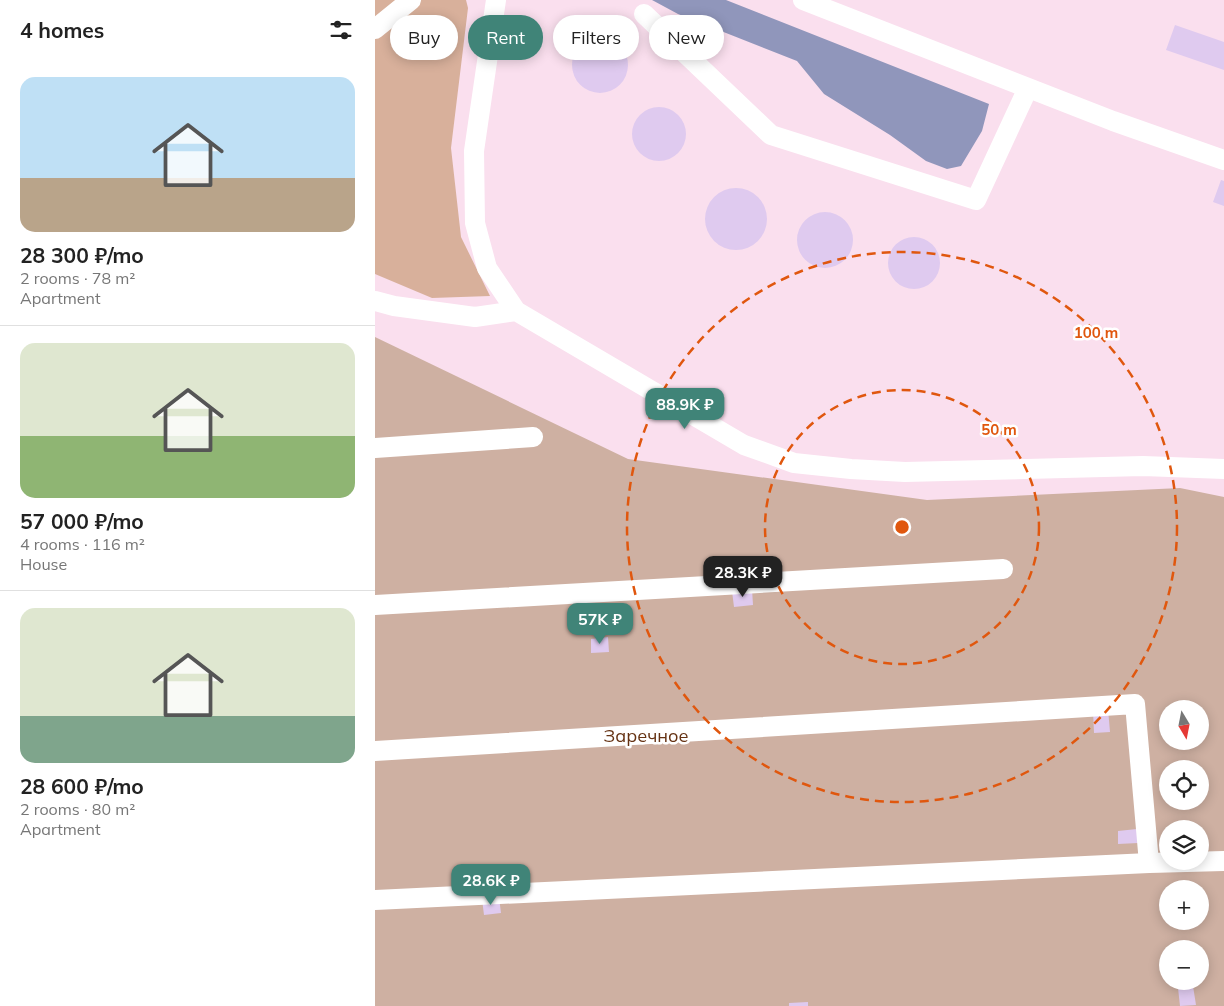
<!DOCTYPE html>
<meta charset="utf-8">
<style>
body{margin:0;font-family:Mulish,sans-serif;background:#f2f2f2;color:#222;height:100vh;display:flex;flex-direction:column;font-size:19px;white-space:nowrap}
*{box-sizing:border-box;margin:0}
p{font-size:16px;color:#767676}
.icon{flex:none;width:28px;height:28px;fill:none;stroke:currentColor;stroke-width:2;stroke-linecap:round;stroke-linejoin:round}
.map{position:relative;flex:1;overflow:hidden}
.sheet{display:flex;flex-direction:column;background:#fff;width:375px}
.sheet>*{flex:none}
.banner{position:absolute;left:15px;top:15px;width:475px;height:45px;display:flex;gap:10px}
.needle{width:32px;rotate:170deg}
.fabs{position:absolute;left:784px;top:700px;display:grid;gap:10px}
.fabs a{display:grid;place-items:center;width:50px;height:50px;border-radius:50%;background:#fff;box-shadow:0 2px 12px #0003;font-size:25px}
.price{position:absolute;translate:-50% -42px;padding:0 11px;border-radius:10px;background:#408478;color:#fff;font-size:16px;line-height:32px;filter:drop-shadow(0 1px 2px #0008)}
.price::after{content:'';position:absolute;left:50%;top:30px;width:15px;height:11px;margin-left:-8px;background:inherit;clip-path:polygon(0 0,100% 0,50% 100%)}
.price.selected{background:#222;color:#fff}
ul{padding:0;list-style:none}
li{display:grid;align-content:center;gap:10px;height:265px;padding:0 20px}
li+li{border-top:1px solid #e0e0e0}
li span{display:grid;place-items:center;height:155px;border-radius:15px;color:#555}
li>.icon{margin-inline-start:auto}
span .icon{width:90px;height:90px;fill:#fffc;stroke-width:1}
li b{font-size:21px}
h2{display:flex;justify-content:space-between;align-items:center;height:60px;padding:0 20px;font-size:21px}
.pill{padding:0 18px;border-radius:22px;background:#fff;box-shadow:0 2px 12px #0003;font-size:18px;line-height:45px}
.pill.selected{background:#408478;color:#fff}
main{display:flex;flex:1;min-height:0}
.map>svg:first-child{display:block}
.green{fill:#ceb0a2;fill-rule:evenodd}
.forest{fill:#d8b09b}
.water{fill:#9096bb}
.building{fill:#dfcaef}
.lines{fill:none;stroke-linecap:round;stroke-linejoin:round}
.minor{stroke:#fff;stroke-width:20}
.ring{fill:none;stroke:#e0570e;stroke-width:2.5;stroke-dasharray:9 6}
.labels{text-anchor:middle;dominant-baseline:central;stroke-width:5;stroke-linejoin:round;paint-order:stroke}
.park-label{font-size:18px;fill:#653213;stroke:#fff}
.centre{fill:#e0570e;stroke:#fff;stroke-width:2.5}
.ring-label{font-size:15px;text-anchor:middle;font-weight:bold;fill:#e0570e;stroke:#fff;stroke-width:5;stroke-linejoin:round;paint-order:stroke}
</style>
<main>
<section class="sheet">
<h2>4 homes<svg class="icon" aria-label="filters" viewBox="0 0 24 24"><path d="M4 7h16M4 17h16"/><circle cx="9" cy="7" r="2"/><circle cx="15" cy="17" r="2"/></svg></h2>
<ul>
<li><span style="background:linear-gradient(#bfe0f5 65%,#b9a48a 0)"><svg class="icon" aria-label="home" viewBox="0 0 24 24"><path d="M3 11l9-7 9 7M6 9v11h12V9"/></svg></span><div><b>28 300 ₽/mo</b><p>2 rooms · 78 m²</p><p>Apartment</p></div></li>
<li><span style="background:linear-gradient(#dfe7d0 60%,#8fb573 0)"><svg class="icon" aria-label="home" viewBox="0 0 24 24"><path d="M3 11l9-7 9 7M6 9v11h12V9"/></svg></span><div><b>57 000 ₽/mo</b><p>4 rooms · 116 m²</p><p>House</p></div></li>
<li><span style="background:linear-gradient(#dfe7d0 70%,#7fa58c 0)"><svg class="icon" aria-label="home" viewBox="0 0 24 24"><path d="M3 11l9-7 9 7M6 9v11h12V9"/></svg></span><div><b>28 600 ₽/mo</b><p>2 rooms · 80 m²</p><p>Apartment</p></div></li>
</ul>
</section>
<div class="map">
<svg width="849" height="1006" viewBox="0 0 849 1006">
<rect width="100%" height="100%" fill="#fadfee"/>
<!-- green -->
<path class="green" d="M 0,337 L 253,459 L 552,500 L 805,488 L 849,497 L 849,1006 L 0,1006 ZM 792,709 L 825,709 L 825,741 L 792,741 ZM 792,769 L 825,769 L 825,801 L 792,801 ZM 792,829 L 825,829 L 825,861 L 792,861 ZM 792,889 L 825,889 L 825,921 L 792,921 ZM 792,949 L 825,949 L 825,981 L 792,981 Z"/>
<!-- forest -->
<path class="forest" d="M 0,0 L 91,0 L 93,8 L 76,148 L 86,237 L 115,296 L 57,298 L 0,274 Z"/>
<!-- water -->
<path class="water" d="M 277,0 L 351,0 L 614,104 L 607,131 L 586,166 L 572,169 L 551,161 L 515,135 L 449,94 L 422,61 L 303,14 Z"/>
<!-- building -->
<path class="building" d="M 800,25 L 849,42 L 849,70 L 791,50 Z
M197 65a28 28 0 1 1 56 0a28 28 0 1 1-56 0Z
M257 134a27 27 0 1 1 54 0a27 27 0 1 1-54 0Z
M 846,180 L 849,181 L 849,206 L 838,202 Z
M330 219a31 31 0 1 1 62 0a31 31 0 1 1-62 0Z
M422 240a28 28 0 1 1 56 0a28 28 0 1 1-56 0Z
M513 263a26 26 0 1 1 52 0a26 26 0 1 1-52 0Z
M 377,589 L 378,605 L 359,607 L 357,591 Z
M 233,637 L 234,652 L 216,653 L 216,639 Z
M 733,709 L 735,732 L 719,733 L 718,710 Z
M 762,829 L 763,843 L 743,844 L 743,831 Z
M 124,897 L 126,913 L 109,915 L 107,899 Z
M 818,986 L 821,1005 L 805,1006 L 803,988 Z
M 433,1002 L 433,1006 L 414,1006 L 414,1003 Z"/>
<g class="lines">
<!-- minor -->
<path class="minor" d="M 121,0 L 99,151 L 100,223 L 112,268 L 141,311 L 369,445 L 419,463 L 476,469 L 530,472 L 768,466 L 849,469
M 428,0 L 738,121 L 849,160
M 269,14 L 396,135 L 601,200 L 653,88
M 0,29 L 36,0
M 0,301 L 19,306 L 100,317 L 141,311
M 0,448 L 158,437
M 0,605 L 628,569
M 0,751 L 760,704 L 774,863 L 849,861
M 0,900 L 774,863"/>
</g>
<!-- distance rings -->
<g class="ring">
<circle cx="527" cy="527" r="137"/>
<circle cx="527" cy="527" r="275"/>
</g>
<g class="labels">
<!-- park labels -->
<g class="park-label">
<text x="271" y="735">Заречное</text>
</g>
</g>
<circle cx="527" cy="527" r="8" class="centre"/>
<g class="ring-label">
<text x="721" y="338">100 m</text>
<text x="624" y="435">50 m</text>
</g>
</svg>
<div class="fabs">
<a><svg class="needle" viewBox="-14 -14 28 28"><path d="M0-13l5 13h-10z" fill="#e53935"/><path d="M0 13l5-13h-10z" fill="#767676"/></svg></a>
<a><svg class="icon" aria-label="locate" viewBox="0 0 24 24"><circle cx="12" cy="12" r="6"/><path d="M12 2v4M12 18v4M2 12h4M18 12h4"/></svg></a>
<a><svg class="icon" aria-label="layers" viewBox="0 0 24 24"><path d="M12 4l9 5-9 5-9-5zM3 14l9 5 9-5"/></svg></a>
<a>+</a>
<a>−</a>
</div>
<b class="price" style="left:310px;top:430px">88.9K ₽</b>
<b class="price selected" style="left:368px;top:598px">28.3K ₽</b>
<b class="price" style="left:225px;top:645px">57K ₽</b>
<b class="price" style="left:116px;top:906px">28.6K ₽</b>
<div class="banner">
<a class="pill">Buy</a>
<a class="pill selected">Rent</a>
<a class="pill">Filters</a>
<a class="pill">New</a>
</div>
</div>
</main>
